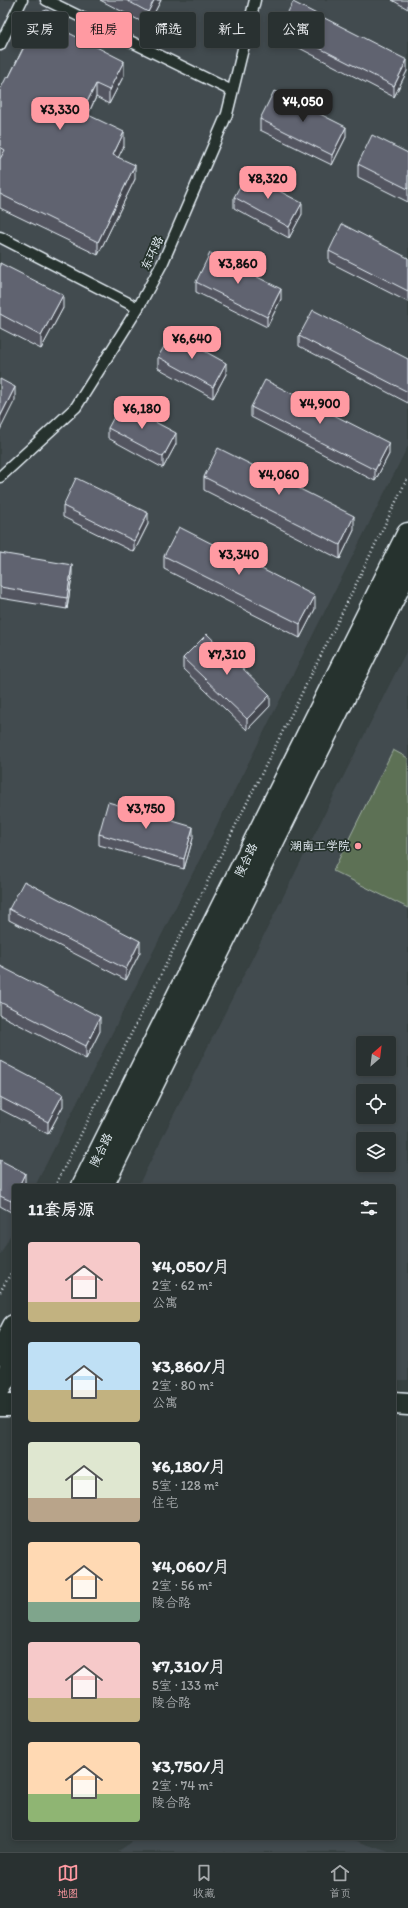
<!DOCTYPE html>
<html lang="zh">
<meta charset="utf-8">
<style>
body{margin:0;font-family:Itim,"LXGW WenKai TC",sans-serif;background:#313939;color:#f1f3f6;height:100vh;display:flex;flex-direction:column;font-size:15px;white-space:nowrap}
*{box-sizing:border-box;margin:0}
p{font-size:13px;color:#a5a9ab}
.icon{flex:none;width:22px;height:22px;fill:none;stroke:currentColor;stroke-width:2;stroke-linecap:round;stroke-linejoin:round}
.map{position:relative;flex:1;overflow:hidden}
.sheet{position:absolute;left:12px;top:1184px;width:384px;height:656px;display:flex;flex-direction:column;background:#293131;border-radius:4px;box-shadow:0 2px 6px #0003,0 0 0 1px #454c4d}
.sheet>*{flex:none}
.top-card{position:absolute;left:12px;top:12px;width:384px;height:36px;display:flex;gap:8px}
.needle{width:26px;rotate:28deg}
.controls{position:absolute;left:356px;top:1036px;display:grid;gap:8px}
.controls a{display:grid;place-items:center;width:40px;height:40px;border-radius:4px;background:#293131;box-shadow:0 2px 6px #0003,0 0 0 1px #454c4d;font-size:20px}
.price{position:absolute;translate:-50% -34px;padding:0 9px;border-radius:8px;background:#ff9aa2;color:#111;font-size:13px;line-height:26px;filter:drop-shadow(0 1px 2px #0008)}
.price::after{content:'';position:absolute;left:50%;top:24px;width:12px;height:9px;margin-left:-6px;background:inherit;clip-path:polygon(0 0,100% 0,50% 100%)}
.price.active{background:#222;color:#fff}
ul{padding:0;list-style:none}
li{display:flex;align-items:center;gap:12px;height:100px;padding:0 16px}
li span{display:grid;place-items:center;flex:none;width:112px;height:80px;border-radius:4px;color:#555}
li>.icon{margin-inline-start:auto}
span .icon{width:48px;height:48px;fill:#fffc;stroke-width:1}
li b{font-size:17px}
h2{display:flex;justify-content:space-between;align-items:center;height:48px;padding:0 16px;font-size:17px}
.pill{padding:0 14px;border-radius:4px;background:#293131;box-shadow:0 2px 6px #0003,0 0 0 1px #454c4d;font-size:14px;line-height:36px}
.pill.active{background:#ff9aa2;color:#111}
.menu{display:flex;justify-content:space-around;align-items:center;height:56px;border-top:1px solid #454c4d;background:#293131;font-size:11px;color:#a5a9ab}
.menu a{display:grid;justify-items:center;gap:2px}
.menu .active{color:#ff9aa2}
.map>svg:first-child{display:block}
.built{fill:#434b4f;fill-rule:evenodd}
.green{fill:#5d7154;stroke:#a2b1a6}
.lines{fill:none;stroke-linecap:round;stroke-linejoin:round}
.lane-casing{stroke:#e8f1f8;stroke-width:13}
.secondary-casing{stroke:#e8f1f8;stroke-width:25}
.path{stroke:#e8f1f8;stroke-width:2.5;stroke-dasharray:1 3;stroke-linecap:butt}
.lane{stroke:#26332d;stroke-width:10}
.secondary{stroke:#26332d;stroke-width:22}
.wall{fill:#535560;stroke:#e8f1f8}
.shaded-wall{fill:#43454e;stroke:#e8f1f8}
.building{fill:#606370;stroke:#e8f1f8}
.poi-dot{fill:#ff9aa2;stroke:#26332d;stroke-width:1.5}
.labels{text-anchor:middle;dominant-baseline:central;stroke-width:3.5;stroke-linejoin:round;paint-order:stroke}
.street-label{font-size:12px;fill:#e8f1f8;stroke:#26332d}
.poi-label{font-size:12px;fill:#e8f1f8;stroke:#26332d;text-anchor:end}
</style>
<div class="map">
<svg width="408" height="1852" viewBox="0 0 408 1852">
<rect width="100%" height="100%" fill="#374141"/>
<filter id="ink" filterUnits="userSpaceOnUse"><feTurbulence type="fractalNoise" baseFrequency=".025" numOctaves="2"/><feDisplacementMap in="SourceGraphic" scale="8" xChannelSelector="R" yChannelSelector="G"/><feConvolveMatrix kernelMatrix="1 2 1 2 8 2 1 2 1" color-interpolation-filters="sRGB"/></filter>
<g filter="url(#ink)">
<!-- built -->
<path class="built" d="M 0,0 L 408,0 L 408,446 L 35,1186 L 14,1186 L 14,1228 L 0,1255 Z
M 408,648 L 408,1380 L 394,1380 L 394,1186 L 138,1186 ZM 363,1043 L 389,1043 L 389,1069 L 363,1069 ZM 363,1091 L 389,1091 L 389,1117 L 363,1117 ZM 363,1139 L 389,1139 L 389,1165 L 363,1165 Z
M 138,1838 L 348,1838 L 389,1852 L 117,1852 Z"/>
<!-- green -->
<path class="green" d="M 393,750 L 408,758 L 408,908 L 333,871 Z"/>
<g class="lines">
<defs>
<path id="lane" d="M 46,0 L 232,91
M 0,45 L 22,0
M 0,237 L 138,308
M 0,477 L 76,407 L 138,308 L 163,262 L 227,114 L 255,0"/>
<path id="secondary" d="M 83,1186 L 408,534
M 102,1186 L 408,568
M 0,1354 L 14,1326
M 0,1387 L 14,1363
M 394,1403 L 408,1404
M 0,1405 L 14,1405"/>
</defs>
<!-- lane casing -->
<use href="#lane" class="lane-casing"/>
<!-- secondary casing -->
<use href="#secondary" class="secondary-casing"/>
<!-- path -->
<path class="path" d="M 55,1186 L 338,621 L 408,477
M 0,1292 L 14,1268"/>
<!-- lane -->
<use href="#lane" class="lane"/>
<!-- secondary -->
<use href="#secondary" class="secondary"/>
</g>
<!-- wall -->
<path class="wall" d="M 100,0 L 161,0 L 148,25 Z
M 392,0 L 408,0 L 408,9 Z
M 280,28 L 407,71 L 394,97 L 280,38 Z
M 63,31 L 124,75 L 109,104 L 96,97 L 88,115 L 124,146 L 118,157 L 135,179 L 98,255 L 0,208 L 0,90 L 9,77 L 24,46 L 24,33 Z
M 260,119 L 346,137 L 332,165 L 260,130 Z
M 408,153 L 408,202 L 358,177 L 358,164 Z
M 234,197 L 302,214 L 289,238 L 234,208 Z
M 329,251 L 408,258 L 408,302 L 329,262 Z
M 0,263 L 63,308 L 41,349 L 0,328 Z
M 196,282 L 281,299 L 267,327 L 196,292 Z
M 299,336 L 408,359 L 408,403 L 299,346 Z
M 158,357 L 226,374 L 213,398 L 158,368 Z
M 251,407 L 389,454 L 375,481 L 251,417 Z
M 108,428 L 176,444 L 163,468 L 108,438 Z
M 204,477 L 354,530 L 340,559 L 204,490 Z
M 63,506 L 148,524 L 134,552 L 63,517 Z
M 0,553 L 72,576 L 67,609 L 0,598 Z
M 164,556 L 315,609 L 300,638 L 164,569 Z
M 183,658 L 270,706 L 247,730 L 183,669 Z
M 99,834 L 193,838 L 184,869 L 99,845 Z
M 9,909 L 140,952 L 126,980 L 9,920 Z
M 0,966 L 100,1031 L 86,1059 L 0,1015 Z
M 0,1061 L 63,1106 L 48,1134 L 0,1109 Z
M 0,1160 L 25,1183 L 11,1212 L 0,1206 Z"/>
<!-- shaded-wall -->
<path class="shaded-wall" d="M 154,0 L 161,0 L 148,25 L 148,12 Z
M 407,60 L 407,71 L 394,97 L 394,86 Z
M 124,61 L 124,75 L 109,104 L 109,90 Z
M 96,84 L 96,97 L 82,126 L 82,112 Z
M 346,127 L 346,137 L 332,165 L 332,155 Z
M 124,132 L 124,146 L 113,168 L 113,155 Z
M 135,165 L 135,179 L 98,255 L 98,242 Z
M 302,203 L 302,214 L 289,238 L 289,227 Z
M 281,289 L 281,299 L 267,327 L 267,317 Z
M 63,295 L 63,308 L 41,349 L 41,336 Z
M 226,363 L 226,374 L 213,398 L 213,387 Z
M 15,387 L 15,400 L 0,430 L 0,417 Z
M 176,433 L 176,444 L 163,468 L 163,457 Z
M 389,443 L 389,454 L 375,481 L 375,470 Z
M 148,513 L 148,524 L 134,552 L 134,541 Z
M 354,516 L 354,530 L 340,559 L 340,545 Z
M 72,565 L 72,576 L 67,609 L 67,598 Z
M 315,596 L 315,609 L 300,638 L 300,624 Z
M 270,695 L 270,706 L 247,730 L 247,719 Z
M 193,827 L 193,838 L 184,869 L 184,859 Z
M 140,941 L 140,952 L 126,980 L 126,969 Z
M 100,1017 L 100,1031 L 86,1059 L 86,1046 Z
M 63,1094 L 63,1106 L 48,1134 L 48,1122 Z
M 25,1173 L 25,1183 L 24,1186 L 19,1186 Z
M 14,1195 L 14,1206 L 11,1212 L 11,1201 Z"/>
<!-- building -->
<path class="building" d="M 126,0 L 154,0 L 148,12 Z
M 293,2 L 407,60 L 394,86 L 280,28 Z
M 47,10 L 55,15 L 63,22 L 63,30 L 124,61 L 109,90 L 96,84 L 82,112 L 124,132 L 113,155 L 135,165 L 98,242 L 0,194 L 0,159 L 5,150 L 0,147 L 0,90 L 7,76 L 9,77 L 29,37 L 24,33 L 27,21 L 35,14 Z
M 274,91 L 346,127 L 332,155 L 260,119 Z
M 372,135 L 408,153 L 408,189 L 358,164 Z
M 247,174 L 302,203 L 289,227 L 234,197 Z
M 342,224 L 408,258 L 408,291 L 329,251 Z
M 210,253 L 281,289 L 267,317 L 196,282 Z
M 0,263 L 63,295 L 41,336 L 0,314 Z
M 313,310 L 408,359 L 408,392 L 299,336 Z
M 172,333 L 226,363 L 213,387 L 158,357 Z
M 0,379 L 15,387 L 0,417 Z
M 265,380 L 389,443 L 375,470 L 251,407 Z
M 121,404 L 176,433 L 163,457 L 108,428 Z
M 218,448 L 354,516 L 340,545 L 204,477 Z
M 76,478 L 148,513 L 134,541 L 63,506 Z
M 179,527 L 315,596 L 300,624 L 164,556 Z
M 0,553 L 72,565 L 67,598 L 0,587 Z
M 207,634 L 270,695 L 247,719 L 183,658 Z
M 108,802 L 193,827 L 184,859 L 99,834 Z
M 24,881 L 140,941 L 126,969 L 9,909 Z
M 0,966 L 100,1017 L 86,1046 L 0,1002 Z
M 0,1061 L 63,1094 L 48,1122 L 0,1097 Z
M 0,1160 L 25,1173 L 19,1186 L 14,1186 L 14,1195 L 11,1201 L 0,1196 Z"/>
</g>
<!-- markers -->
<circle class="poi-dot" cx="358" cy="846" r="4"/>
<g class="labels">
<!-- street labels -->
<g class="street-label">
<text transform="translate(152 253) rotate(-64)">东环路</text>
<text transform="translate(246 860) rotate(-64)">陵合路</text>
<text transform="translate(101 1150) rotate(-64)">陵合路</text>
</g>
<!-- poi labels -->
<g class="poi-label">
<text x="350" y="846">湖南工学院</text>
</g>
</g>
</svg>
<div class="controls">
<a><svg class="needle" viewBox="-14 -14 28 28"><path d="M0-13l5 13h-10z" fill="#e53935"/><path d="M0 13l5-13h-10z" fill="#a5a9ab"/></svg></a>
<a><svg class="icon" aria-label="locate" viewBox="0 0 24 24"><circle cx="12" cy="12" r="6"/><path d="M12 2v4M12 18v4M2 12h4M18 12h4"/></svg></a>
<a><svg class="icon" aria-label="layers" viewBox="0 0 24 24"><path d="M12 4l9 5-9 5-9-5zM3 14l9 5 9-5"/></svg></a>
</div>
<b class="price active" style="left:303px;top:123px">¥4,050</b>
<b class="price" style="left:60px;top:131px">¥3,330</b>
<b class="price" style="left:268px;top:200px">¥8,320</b>
<b class="price" style="left:238px;top:285px">¥3,860</b>
<b class="price" style="left:192px;top:360px">¥6,640</b>
<b class="price" style="left:320px;top:425px">¥4,900</b>
<b class="price" style="left:142px;top:430px">¥6,180</b>
<b class="price" style="left:279px;top:496px">¥4,060</b>
<b class="price" style="left:239px;top:576px">¥3,340</b>
<b class="price" style="left:227px;top:676px">¥7,310</b>
<b class="price" style="left:146px;top:830px">¥3,750</b>
<div class="top-card">
<a class="pill">买房</a>
<a class="pill active">租房</a>
<a class="pill">筛选</a>
<a class="pill">新上</a>
<a class="pill">公寓</a>
</div>
<section class="sheet">
<h2>11套房源<svg class="icon" aria-label="filters" viewBox="0 0 24 24"><path d="M4 7h16M4 17h16"/><circle cx="9" cy="7" r="2"/><circle cx="15" cy="17" r="2"/></svg></h2>
<ul>
<li><span style="background:linear-gradient(#f6c9c9 75%,#c2b280 0)"><svg class="icon" aria-label="home" viewBox="0 0 24 24"><path d="M3 11l9-7 9 7M6 9v11h12V9"/></svg></span><div><b>¥4,050/月</b><p>2室 · 62 m²</p><p>公寓</p></div></li>
<li><span style="background:linear-gradient(#bfe0f5 60%,#c2b280 0)"><svg class="icon" aria-label="home" viewBox="0 0 24 24"><path d="M3 11l9-7 9 7M6 9v11h12V9"/></svg></span><div><b>¥3,860/月</b><p>2室 · 80 m²</p><p>公寓</p></div></li>
<li><span style="background:linear-gradient(#dfe7d0 70%,#b9a48a 0)"><svg class="icon" aria-label="home" viewBox="0 0 24 24"><path d="M3 11l9-7 9 7M6 9v11h12V9"/></svg></span><div><b>¥6,180/月</b><p>5室 · 128 m²</p><p>住宅</p></div></li>
<li><span style="background:linear-gradient(#ffd9b3 75%,#7fa58c 0)"><svg class="icon" aria-label="home" viewBox="0 0 24 24"><path d="M3 11l9-7 9 7M6 9v11h12V9"/></svg></span><div><b>¥4,060/月</b><p>2室 · 56 m²</p><p>陵合路</p></div></li>
<li><span style="background:linear-gradient(#f6c9c9 70%,#c2b280 0)"><svg class="icon" aria-label="home" viewBox="0 0 24 24"><path d="M3 11l9-7 9 7M6 9v11h12V9"/></svg></span><div><b>¥7,310/月</b><p>5室 · 133 m²</p><p>陵合路</p></div></li>
<li><span style="background:linear-gradient(#ffd9b3 65%,#8fb573 0)"><svg class="icon" aria-label="home" viewBox="0 0 24 24"><path d="M3 11l9-7 9 7M6 9v11h12V9"/></svg></span><div><b>¥3,750/月</b><p>2室 · 74 m²</p><p>陵合路</p></div></li>
</ul>
</section>
</div>
<nav class="menu">
<a class="active"><svg class="icon" aria-label="map" viewBox="0 0 24 24"><path d="M3 6l6-2 6 2 6-2v14l-6 2-6-2-6 2zM9 4v14M15 6v14"/></svg>地图</a>
<a><svg class="icon" aria-label="saved" viewBox="0 0 24 24"><path d="M7 4h10v16l-5-4-5 4z"/></svg>收藏</a>
<a><svg class="icon" aria-label="home" viewBox="0 0 24 24"><path d="M3 11l9-7 9 7M6 9v11h12V9"/></svg>首页</a>
</nav>
